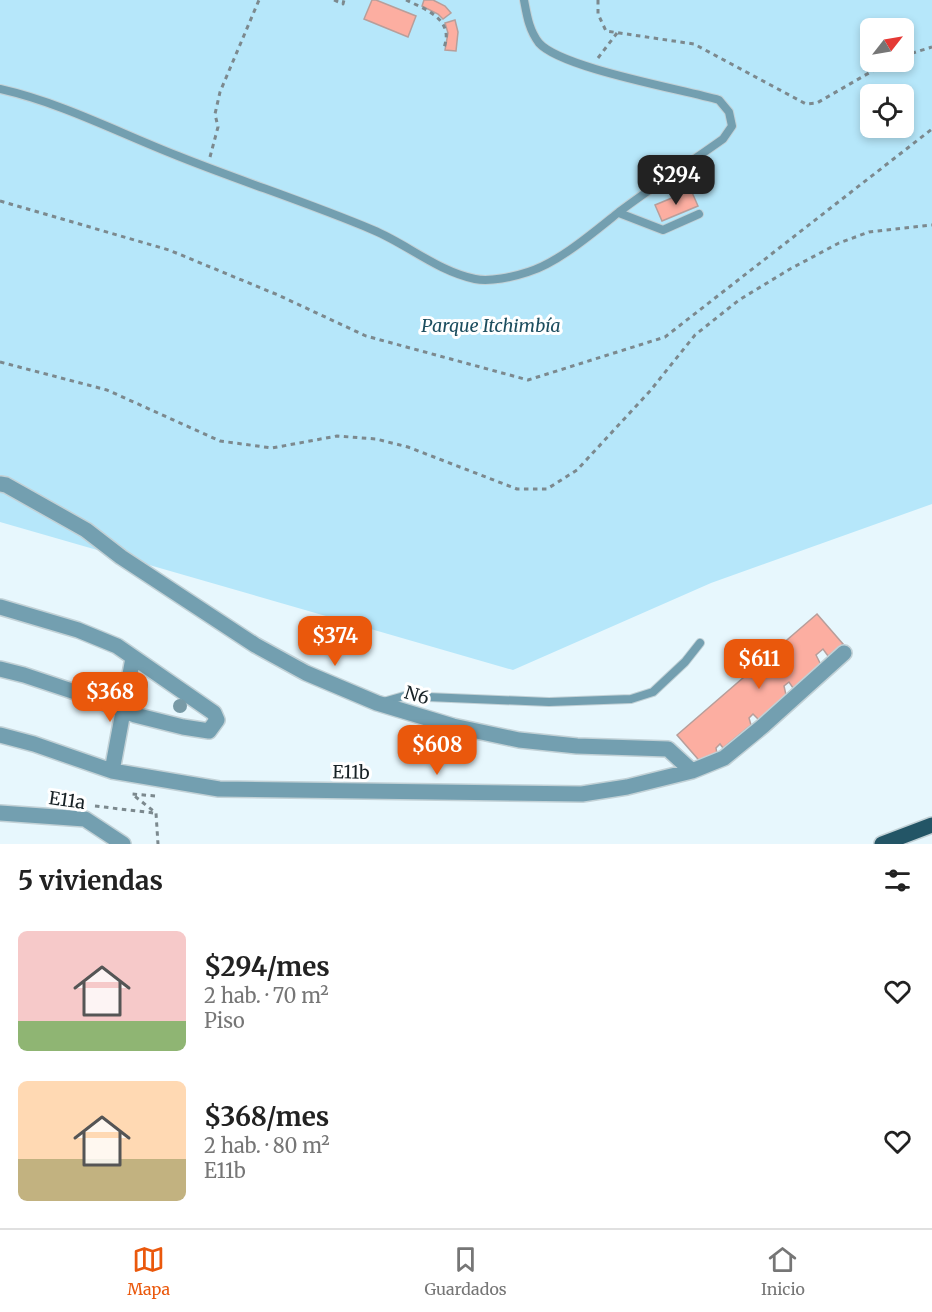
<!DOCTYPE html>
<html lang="es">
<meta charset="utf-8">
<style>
body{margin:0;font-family:Merriweather,serif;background:#f6f6f6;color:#222;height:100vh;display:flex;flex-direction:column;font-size:22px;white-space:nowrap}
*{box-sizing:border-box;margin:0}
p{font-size:20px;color:#767676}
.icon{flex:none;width:33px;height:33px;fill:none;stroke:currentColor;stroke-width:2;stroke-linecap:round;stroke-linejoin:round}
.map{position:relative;height:844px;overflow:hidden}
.sheet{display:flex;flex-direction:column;background:#fff;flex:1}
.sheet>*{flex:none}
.needle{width:39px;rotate:59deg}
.controls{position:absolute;left:860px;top:18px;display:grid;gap:12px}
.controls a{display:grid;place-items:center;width:54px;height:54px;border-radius:9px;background:#fff;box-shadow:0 3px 9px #0003;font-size:30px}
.price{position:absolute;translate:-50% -51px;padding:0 14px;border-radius:12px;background:#ea580c;color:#fff;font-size:20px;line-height:39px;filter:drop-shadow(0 2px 3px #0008)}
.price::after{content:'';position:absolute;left:50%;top:36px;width:18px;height:14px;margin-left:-9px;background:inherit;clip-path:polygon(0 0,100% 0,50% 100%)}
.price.current{background:#222;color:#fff}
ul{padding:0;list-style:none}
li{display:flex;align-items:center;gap:18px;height:150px;padding:0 18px}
li span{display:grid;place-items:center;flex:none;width:168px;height:120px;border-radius:9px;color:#555}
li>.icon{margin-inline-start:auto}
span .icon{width:72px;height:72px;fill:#fffc;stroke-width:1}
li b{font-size:26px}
h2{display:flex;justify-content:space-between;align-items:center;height:72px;padding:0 18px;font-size:26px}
.menu{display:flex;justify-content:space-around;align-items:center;height:84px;border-top:2px solid #e0e0e0;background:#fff;font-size:16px;color:#767676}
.menu a{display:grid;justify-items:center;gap:3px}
.menu .current{color:#ea580c}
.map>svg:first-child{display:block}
.green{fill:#b6e7fa;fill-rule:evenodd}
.building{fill:#fcaea1;stroke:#b89e9a;stroke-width:1.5}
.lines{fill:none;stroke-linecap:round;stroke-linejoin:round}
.service-casing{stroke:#c2d1d6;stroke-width:10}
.minor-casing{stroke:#c2d1d6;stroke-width:18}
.primary-casing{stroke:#c2d1d6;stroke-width:18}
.path{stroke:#7c898e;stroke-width:3;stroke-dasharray:4.5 4.5;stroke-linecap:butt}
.service{stroke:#739fb0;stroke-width:8}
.minor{stroke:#739fb0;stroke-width:15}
.primary{stroke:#235566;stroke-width:15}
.tree{fill:#789aa6}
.labels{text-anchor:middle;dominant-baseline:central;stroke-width:6;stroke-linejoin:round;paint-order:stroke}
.park-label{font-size:18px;font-style:italic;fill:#1d4e5f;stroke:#fff}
.street-label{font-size:18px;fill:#182226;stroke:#fff}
</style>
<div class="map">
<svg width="932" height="844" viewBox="0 0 932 844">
<rect width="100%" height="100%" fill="#e7f7fd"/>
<!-- green -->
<path class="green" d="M 0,0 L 932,0 L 932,504 L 711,583 L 513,670 L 0,522 ZM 870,28 L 903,28 L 903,62 L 870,62 ZM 870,94 L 903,94 L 903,128 L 870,128 Z"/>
<!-- building -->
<path class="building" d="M 372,0 L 376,0 L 416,16 L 408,37 L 364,19 Z
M 424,0 L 433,0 L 445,6 L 451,13 L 443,19 L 438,14 L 422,6 Z
M 455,20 L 458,32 L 456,51 L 445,50 L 448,33 L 445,23 Z
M 691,190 L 698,206 L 662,221 L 655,205 Z
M 817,614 L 843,644 L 828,656 L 823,649 L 816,655 L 821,665 L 793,688 L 789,682 L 784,686 L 786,695 L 759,720 L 753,714 L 749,718 L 751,725 L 723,748 L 720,744 L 716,748 L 717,754 L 704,766 L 677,735 Z"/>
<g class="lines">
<defs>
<path id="service" d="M 0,89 C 62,103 119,133 178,156 C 243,182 309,203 373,230 C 407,244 437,271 475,279 C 490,282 513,277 528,272 C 558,263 594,232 619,212 C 652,187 688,164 723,139 L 732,126 L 729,112 L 719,100 C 681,89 561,68 539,43 C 529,30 527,16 524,0
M 619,213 L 663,230 L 699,214
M 383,702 L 404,696 L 549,702 L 631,699 L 653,692 L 685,662 L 700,643"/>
<path id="minor" d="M 0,484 L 6,485 L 86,530 L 121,557 L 255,645 L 306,673 L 377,703 L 453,726 L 519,740 L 577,746 L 668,749 L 692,771
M 0,607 L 78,630 L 117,646 L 214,713 L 217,720 L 209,731 L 183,727 L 135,715 L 87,696 L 24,675 L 0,669
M 0,735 L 34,744 L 112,771 L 219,789 L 582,794 L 627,787 L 692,771 L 724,758 L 763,726 L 844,653
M 112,771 L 133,658
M 0,813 L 85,819 L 123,844"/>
<path id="primary" d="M 882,844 L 932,825"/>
</defs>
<!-- service casing -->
<use href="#service" class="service-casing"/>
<!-- minor casing -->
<use href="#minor" class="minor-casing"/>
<!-- primary casing -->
<use href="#primary" class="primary-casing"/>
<!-- path -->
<path class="path" d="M 334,0 L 343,4 L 344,0
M 406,0 C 427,10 456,20 443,50
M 598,0 L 598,14 L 606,31 L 694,44 L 806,104 L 817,103 L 888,62
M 903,56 L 932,47
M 598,58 L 617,33
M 210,157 L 218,127 L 215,114 L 220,92 L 259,0
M 0,201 L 169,250 L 278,295 L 366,336 L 528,380 L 665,337 L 932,129
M 0,362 L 107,390 L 220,441 L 272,448 L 337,436 L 376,439 L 408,447 L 517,489 L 547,489 L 577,470 L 650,391 L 695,335 L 739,300 L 790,269 L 839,243 L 869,232 L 932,225
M 155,796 L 132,794 L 156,813 L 158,844
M 95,806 L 154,813"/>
<!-- service -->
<use href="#service" class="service"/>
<!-- minor -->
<use href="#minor" class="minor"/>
<!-- primary -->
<use href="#primary" class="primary"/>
</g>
<!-- trees -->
<g class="tree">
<circle cx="141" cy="685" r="7"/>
<circle cx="180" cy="706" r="7"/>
</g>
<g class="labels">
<!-- park labels -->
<g class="park-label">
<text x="491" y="325">Parque Itchimbía</text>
</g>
<!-- street labels -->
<g class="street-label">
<text transform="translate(417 695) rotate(17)">N6</text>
<text transform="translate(351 772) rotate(1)">E11b</text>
<text transform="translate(67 800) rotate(8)">E11a</text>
</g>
</g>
</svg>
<div class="controls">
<a><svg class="needle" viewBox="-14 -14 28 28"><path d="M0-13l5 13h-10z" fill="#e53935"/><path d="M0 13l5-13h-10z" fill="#767676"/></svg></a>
<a><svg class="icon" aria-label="locate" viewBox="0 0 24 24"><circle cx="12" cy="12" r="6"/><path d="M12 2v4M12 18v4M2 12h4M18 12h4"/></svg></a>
</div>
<b class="price current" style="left:676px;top:206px">$294</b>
<b class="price" style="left:335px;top:667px">$374</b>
<b class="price" style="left:759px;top:690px">$611</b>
<b class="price" style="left:110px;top:723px">$368</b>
<b class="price" style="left:437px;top:776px">$608</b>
</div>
<section class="sheet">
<h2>5 viviendas<svg class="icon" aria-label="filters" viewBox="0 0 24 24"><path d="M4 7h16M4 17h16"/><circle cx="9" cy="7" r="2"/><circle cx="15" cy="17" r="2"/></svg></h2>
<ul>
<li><span style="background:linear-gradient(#f6c9c9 75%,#8fb573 0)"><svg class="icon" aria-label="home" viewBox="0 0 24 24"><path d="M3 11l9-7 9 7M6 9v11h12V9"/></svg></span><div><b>$294/mes</b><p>2 hab. · 70 m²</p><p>Piso</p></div><svg class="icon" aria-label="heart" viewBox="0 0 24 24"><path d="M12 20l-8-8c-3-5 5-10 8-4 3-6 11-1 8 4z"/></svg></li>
<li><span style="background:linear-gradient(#ffd9b3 65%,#c2b280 0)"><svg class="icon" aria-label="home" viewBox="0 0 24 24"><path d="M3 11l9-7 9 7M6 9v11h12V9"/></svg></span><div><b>$368/mes</b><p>2 hab. · 80 m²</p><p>E11b</p></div><svg class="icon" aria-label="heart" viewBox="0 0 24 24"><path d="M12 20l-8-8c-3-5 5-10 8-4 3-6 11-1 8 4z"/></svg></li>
</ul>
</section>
<nav class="menu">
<a class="current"><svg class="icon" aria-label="map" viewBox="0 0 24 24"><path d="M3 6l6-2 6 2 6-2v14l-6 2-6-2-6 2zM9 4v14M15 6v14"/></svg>Mapa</a>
<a><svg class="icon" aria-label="saved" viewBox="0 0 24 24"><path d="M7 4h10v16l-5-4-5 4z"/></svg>Guardados</a>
<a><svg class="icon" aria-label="home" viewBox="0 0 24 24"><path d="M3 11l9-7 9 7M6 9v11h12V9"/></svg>Inicio</a>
</nav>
